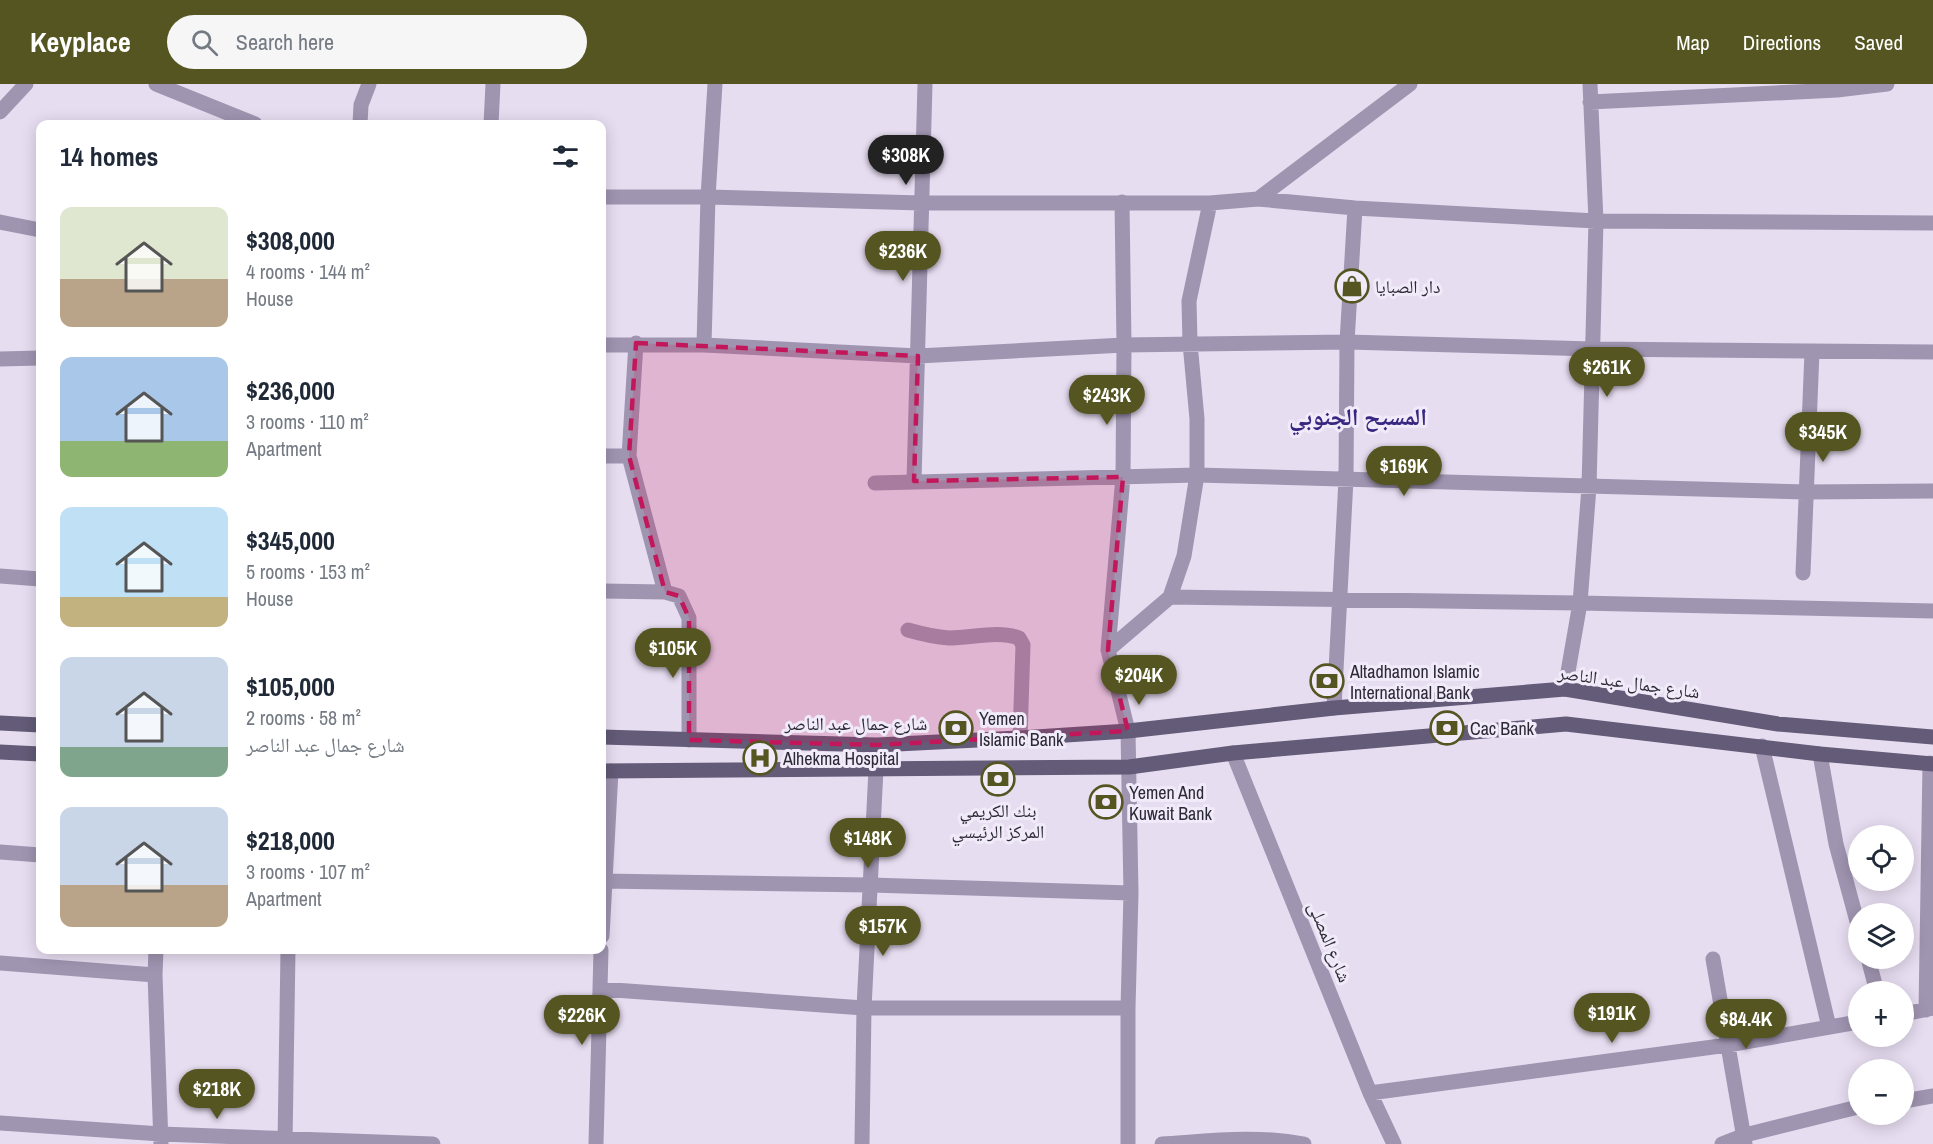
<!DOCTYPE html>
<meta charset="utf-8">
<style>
body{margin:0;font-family:"Archivo Narrow","Noto Naskh Arabic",sans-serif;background:#f6f6f7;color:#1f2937;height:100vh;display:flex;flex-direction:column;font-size:22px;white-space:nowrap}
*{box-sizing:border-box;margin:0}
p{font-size:20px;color:#747a83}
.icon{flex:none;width:33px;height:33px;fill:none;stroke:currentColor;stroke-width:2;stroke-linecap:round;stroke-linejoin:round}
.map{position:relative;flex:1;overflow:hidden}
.drawer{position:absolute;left:36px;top:36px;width:570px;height:834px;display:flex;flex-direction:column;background:#fff;border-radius:12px;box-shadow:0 3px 15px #0003}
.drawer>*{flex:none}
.buttons{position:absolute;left:1848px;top:741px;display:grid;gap:12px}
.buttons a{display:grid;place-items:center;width:66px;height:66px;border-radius:50%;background:#fff;box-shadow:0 3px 15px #0003;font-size:30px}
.price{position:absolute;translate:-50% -51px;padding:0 14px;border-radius:21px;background:#555521;color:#fff;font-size:20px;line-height:39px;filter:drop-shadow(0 2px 3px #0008)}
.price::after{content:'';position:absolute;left:50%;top:36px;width:18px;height:14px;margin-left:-9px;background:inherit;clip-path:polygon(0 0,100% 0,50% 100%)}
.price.on{background:#222;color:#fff}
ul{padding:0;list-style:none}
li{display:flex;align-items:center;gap:18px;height:150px;padding:0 24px}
li span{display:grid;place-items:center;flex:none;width:168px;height:120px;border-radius:12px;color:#555}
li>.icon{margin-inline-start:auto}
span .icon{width:72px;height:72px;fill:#fffc;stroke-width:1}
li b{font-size:26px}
h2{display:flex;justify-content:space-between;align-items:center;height:72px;padding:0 24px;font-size:26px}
header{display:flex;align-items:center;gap:36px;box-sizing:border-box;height:84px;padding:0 30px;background:#555521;color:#fff}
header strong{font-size:28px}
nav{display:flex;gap:33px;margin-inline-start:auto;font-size:21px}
.search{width:420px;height:54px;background:#f6f6f7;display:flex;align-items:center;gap:15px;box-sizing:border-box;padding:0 21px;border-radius:33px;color:#747a83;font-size:22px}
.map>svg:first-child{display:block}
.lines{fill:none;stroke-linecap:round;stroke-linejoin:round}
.minor{stroke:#a095b1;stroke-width:15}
.primary{stroke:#635b77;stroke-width:15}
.marked{fill:#c2185b;fill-opacity:0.2;stroke:#c2185b;stroke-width:4.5;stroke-dasharray:12 8;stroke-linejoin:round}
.labels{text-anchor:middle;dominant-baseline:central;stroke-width:6;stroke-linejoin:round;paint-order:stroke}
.poi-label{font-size:18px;fill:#2c2936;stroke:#f1eaf9;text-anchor:start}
.street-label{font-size:18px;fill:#2c2936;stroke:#f1eaf9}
.district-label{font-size:24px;font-weight:bold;fill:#372780;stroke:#f1eaf9}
</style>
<header>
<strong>Keyplace</strong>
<div class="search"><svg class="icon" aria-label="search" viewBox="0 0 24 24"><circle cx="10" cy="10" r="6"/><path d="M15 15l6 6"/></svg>Search here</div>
<nav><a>Map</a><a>Directions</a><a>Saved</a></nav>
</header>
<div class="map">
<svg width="1933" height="1060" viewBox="0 0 1933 1060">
<rect width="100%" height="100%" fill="#e7ddf1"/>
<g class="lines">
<!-- minor -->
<path class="minor" d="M 156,0 L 255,40
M 1590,18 L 1837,6 L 1887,0
M 0,28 L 26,0
M 360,40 L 361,21 L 369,0
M 491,40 L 493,0
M 602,113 L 708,113 L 921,119 L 1210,119 L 1258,115 L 1410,0
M 1258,115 L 1355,124 L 1596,137 L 1933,139
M 1122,118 L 1124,261 L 1123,393 L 1108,566 L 1128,647 L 1131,809 L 1128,924 L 1128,1060
M 0,138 L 40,146
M 636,259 L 629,372 L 665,508
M 602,261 L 704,261 L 918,272 L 1124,261 L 1347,258 L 1592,265 L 1933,268
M 704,261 L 708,113 L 715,0
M 0,275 L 40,274
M 602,372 L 629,372
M 914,397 L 925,0
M 875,399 L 1197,391 L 1805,408 L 1933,407
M 1803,489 L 1812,268
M 0,492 L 40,495
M 602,507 L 665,508 L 679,512 L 689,534 L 689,656
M 1170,513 L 1580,519 L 1933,527
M 908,546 C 922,550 935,553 949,554 C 972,554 998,546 1019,554 L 1023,561 L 1020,654
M 1108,566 L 1170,513 L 1184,472 L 1197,391 L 1197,335 L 1190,259 L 1189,217 L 1210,119
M 1565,605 L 1580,519 L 1589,403 L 1596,137 L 1590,0
M 1334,624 L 1346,395 L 1347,258 L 1355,124
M 1762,662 L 1829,943
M 1233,669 L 1370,1009 L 1394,1060
M 1820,670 L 1836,760 L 1858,841
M 0,768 L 40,771
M 602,797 L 870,801 L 1131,809
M 602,852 L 611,687
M 156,866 L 155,891 L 161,1060
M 1868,874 L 1877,908
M 1713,875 L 1745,1060
M 0,879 L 155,891
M 600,905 L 864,924 L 1128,924
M 1926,926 L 1930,679
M 1904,930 L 1933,924
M 1370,1009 L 1728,961 L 1858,938
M 1904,1017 L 1933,1012
M 0,1039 L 161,1050 L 433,1060
M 285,1060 L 288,866
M 596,1060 L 601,866
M 862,1060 L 864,924 L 876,685
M 1162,1060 C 1209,1057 1257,1051 1304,1060
M 1722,1060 L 1745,1051 L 1858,1023"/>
<!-- primary -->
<path class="primary" d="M 0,639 L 40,641
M 602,653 L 877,661 L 1020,654 L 1128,647 L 1334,624 L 1565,605 L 1778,640 L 1933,653
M 0,668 L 40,670
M 602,687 L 1129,683 L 1233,669 L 1566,640 L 1820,670 L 1933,680"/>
</g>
<!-- marked area -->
<path class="marked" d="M 636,259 L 918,272 L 914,397 L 1123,393 L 1108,566 L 1128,647 L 877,661 L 689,656 L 689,534 L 679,512 L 665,508 L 629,372 Z"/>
<!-- icons -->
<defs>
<symbol id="shop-ring" viewBox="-11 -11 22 22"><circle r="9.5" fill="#f1eaf9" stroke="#555521" stroke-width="1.5"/><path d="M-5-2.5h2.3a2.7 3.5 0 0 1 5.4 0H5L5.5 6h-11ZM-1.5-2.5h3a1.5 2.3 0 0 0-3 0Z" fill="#555521"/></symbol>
<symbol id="bank-ring" viewBox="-11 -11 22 22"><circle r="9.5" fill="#f1eaf9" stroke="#555521" stroke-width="1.5"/><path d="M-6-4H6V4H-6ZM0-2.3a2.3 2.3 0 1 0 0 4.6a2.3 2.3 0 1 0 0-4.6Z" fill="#555521"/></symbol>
<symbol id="hospital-ring" viewBox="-11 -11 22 22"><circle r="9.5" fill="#f1eaf9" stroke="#555521" stroke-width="1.5"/><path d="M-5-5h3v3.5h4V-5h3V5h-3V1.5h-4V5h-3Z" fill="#555521"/></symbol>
</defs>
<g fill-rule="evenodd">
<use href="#shop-ring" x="1333" y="183" width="38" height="38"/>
<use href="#bank-ring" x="1308" y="578" width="38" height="38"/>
<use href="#bank-ring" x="937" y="625" width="38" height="38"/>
<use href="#bank-ring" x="1428" y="625" width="38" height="38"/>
<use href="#hospital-ring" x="741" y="655" width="38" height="38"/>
<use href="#bank-ring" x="979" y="676" width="38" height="38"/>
<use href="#bank-ring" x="1087" y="699" width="38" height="38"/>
</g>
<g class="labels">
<!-- poi labels -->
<g class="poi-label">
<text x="1375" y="202">دار الصبايا</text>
<text x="1350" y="587">Altadhamon Islamic<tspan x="1350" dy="21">International Bank</tspan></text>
<text x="979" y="634">Yemen<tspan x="979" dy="21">Islamic Bank</tspan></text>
<text x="1470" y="644">Cac Bank</text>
<text x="783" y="674">Alhekma Hospital</text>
<text x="1129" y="708">Yemen And<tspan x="1129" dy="21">Kuwait Bank</tspan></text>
<text x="998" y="726" text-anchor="middle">بنك الكريمي<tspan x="998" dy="21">المركز الرئيسي</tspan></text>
</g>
<!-- street labels -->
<g class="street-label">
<text transform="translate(1629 598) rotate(8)">شارع جمال عبد الناصر</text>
<text x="856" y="639">شارع جمال عبد الناصر</text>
<text transform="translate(1330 858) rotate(68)">شارع المصلى</text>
</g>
<!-- district labels -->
<g class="district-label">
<text x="1358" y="332">المسبح الجنوبي</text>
</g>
</g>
</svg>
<div class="buttons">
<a><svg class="icon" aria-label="locate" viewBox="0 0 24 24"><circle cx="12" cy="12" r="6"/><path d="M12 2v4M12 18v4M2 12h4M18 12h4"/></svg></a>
<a><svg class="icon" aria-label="layers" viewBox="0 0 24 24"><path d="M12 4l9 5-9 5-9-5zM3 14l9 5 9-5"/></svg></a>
<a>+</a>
<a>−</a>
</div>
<b class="price on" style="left:906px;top:102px">$308K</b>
<b class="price" style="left:903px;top:198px">$236K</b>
<b class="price" style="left:1607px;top:314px">$261K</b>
<b class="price" style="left:1107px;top:342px">$243K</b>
<b class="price" style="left:1823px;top:379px">$345K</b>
<b class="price" style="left:1404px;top:413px">$169K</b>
<b class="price" style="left:673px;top:595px">$105K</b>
<b class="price" style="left:1139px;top:622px">$204K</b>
<b class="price" style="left:868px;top:785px">$148K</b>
<b class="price" style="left:883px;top:873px">$157K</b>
<b class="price" style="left:1612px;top:960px">$191K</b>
<b class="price" style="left:582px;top:962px">$226K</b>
<b class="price" style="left:1746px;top:966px">$84.4K</b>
<b class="price" style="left:217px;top:1036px">$218K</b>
<section class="drawer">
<h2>14 homes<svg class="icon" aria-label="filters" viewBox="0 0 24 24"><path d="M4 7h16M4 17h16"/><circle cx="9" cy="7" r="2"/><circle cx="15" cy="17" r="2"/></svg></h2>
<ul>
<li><span style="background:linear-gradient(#dfe7d0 60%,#b9a48a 0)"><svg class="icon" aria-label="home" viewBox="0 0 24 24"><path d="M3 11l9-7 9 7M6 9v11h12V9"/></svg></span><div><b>$308,000</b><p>4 rooms · 144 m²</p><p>House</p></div></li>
<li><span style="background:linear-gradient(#a9c7e8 70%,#8fb573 0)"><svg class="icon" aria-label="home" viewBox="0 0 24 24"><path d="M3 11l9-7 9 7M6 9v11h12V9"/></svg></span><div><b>$236,000</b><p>3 rooms · 110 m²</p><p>Apartment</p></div></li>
<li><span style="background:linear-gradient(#bfe0f5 75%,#c2b280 0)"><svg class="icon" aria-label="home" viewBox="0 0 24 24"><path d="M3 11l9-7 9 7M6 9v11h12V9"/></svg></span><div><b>$345,000</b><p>5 rooms · 153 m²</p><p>House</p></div></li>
<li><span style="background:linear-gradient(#c9d6e8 75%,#7fa58c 0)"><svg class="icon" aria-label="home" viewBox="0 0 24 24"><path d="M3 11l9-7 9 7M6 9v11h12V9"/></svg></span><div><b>$105,000</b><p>2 rooms · 58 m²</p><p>شارع جمال عبد الناصر</p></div></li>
<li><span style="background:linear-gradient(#c9d6e8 65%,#b9a48a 0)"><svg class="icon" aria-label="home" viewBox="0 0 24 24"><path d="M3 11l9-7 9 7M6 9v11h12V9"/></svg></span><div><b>$218,000</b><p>3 rooms · 107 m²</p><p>Apartment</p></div></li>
</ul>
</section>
</div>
